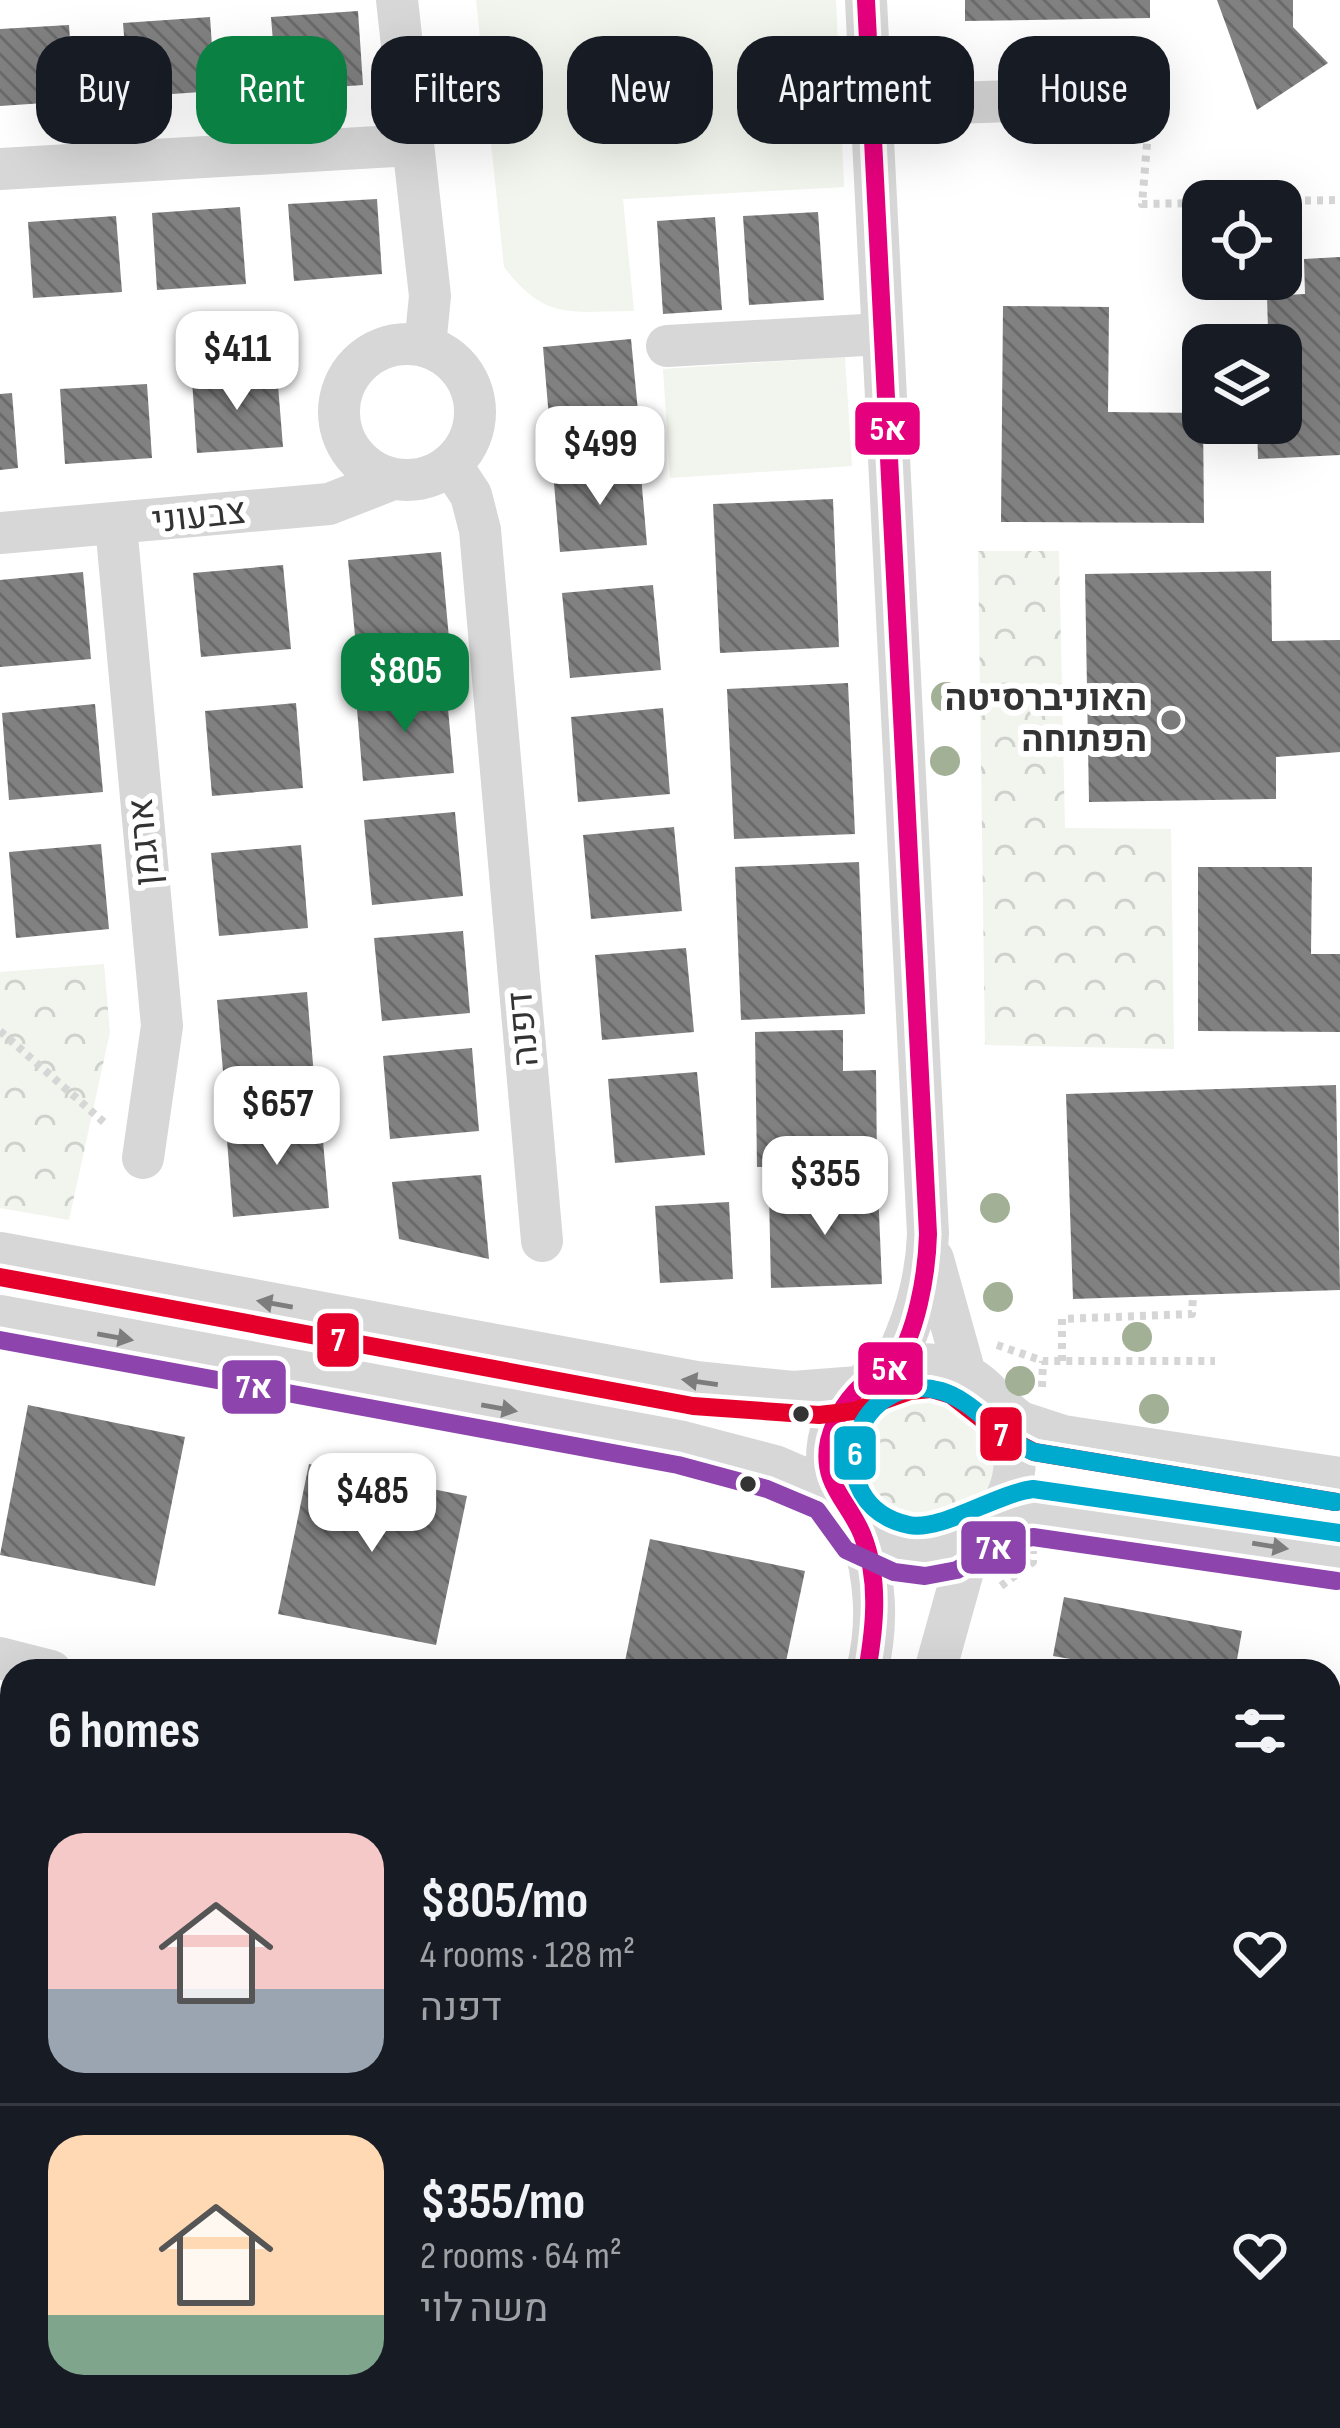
<!DOCTYPE html>
<meta charset="utf-8">
<style>
body{margin:0;font-family:"Sofia Sans Condensed",Heebo,sans-serif;background:#20242c;color:#f1f3f6;height:100vh;display:flex;flex-direction:column;font-size:45px;white-space:nowrap}
*{box-sizing:border-box;margin:0}
p{font-size:39px;color:#9ea1a6}
.icon{flex:none;width:66px;height:66px;fill:none;stroke:currentColor;stroke-width:2;stroke-linecap:round;stroke-linejoin:round}
.map{position:relative;flex:1;overflow:hidden}
.drawer{position:absolute;left:0px;top:1659px;width:1341px;height:771px;display:flex;flex-direction:column;background:#171b24;border-radius:36px 36px 0 0;box-shadow:0 12px 48px #0002}
.drawer>*{flex:none}
.guide{position:absolute;left:36px;top:36px;width:1269px;height:108px;display:flex;gap:24px}
.fabs{position:absolute;left:1182px;top:180px;display:grid;gap:24px}
.fabs a{display:grid;place-items:center;width:120px;height:120px;border-radius:24px;background:#171b24;box-shadow:0 12px 48px #0002;font-size:60px}
.price{position:absolute;translate:-50% -102px;padding:0 27px;border-radius:24px;background:#fff;color:#222;font-size:39px;line-height:78px;filter:drop-shadow(0 3px 6px #0008)}
.price::after{content:'';position:absolute;left:50%;top:72px;width:36px;height:27px;margin-left:-18px;background:inherit;clip-path:polygon(0 0,100% 0,50% 100%)}
.price.selected{background:#0b8043;color:#fff}
ul{padding:0;list-style:none}
li{display:flex;align-items:center;gap:36px;height:300px;padding:0 48px}
li+li{border-top:3px solid #363941}
li span{display:grid;place-items:center;flex:none;width:336px;height:240px;border-radius:36px;color:#555}
li>.icon{margin-inline-start:auto}
span .icon{width:144px;height:144px;fill:#fffc;stroke-width:1}
li b{font-size:51px}
h2{display:flex;justify-content:space-between;align-items:center;height:144px;padding:0 48px;font-size:51px}
.pill{padding:0 42px;border-radius:36px;background:#171b24;box-shadow:0 12px 48px #0002;font-size:42px;line-height:108px}
.pill.selected{background:#0b8043;color:#fff}
.map>svg:first-child{display:block}
.green{fill:#f1f5ed}
.forest{fill:url(#forest-crowns)}
.building{fill:url(#building-back-hatch)}
.lines{fill:none;stroke-linecap:round;stroke-linejoin:round}
.path{stroke:#d6d6d6;stroke-width:8;stroke-dasharray:6 6;stroke-linecap:butt}
.minor{stroke:#d7d7d7;stroke-width:42}
.bus-1-casing{stroke:#fff;stroke-width:27}
.bus-2-casing{stroke:#fff;stroke-width:27}
.bus-3-casing{stroke:#fff;stroke-width:27}
.bus-4-casing{stroke:#fff;stroke-width:27}
.bus-1{stroke:#e5007d;stroke-width:18}
.bus-2{stroke:#8e44ad;stroke-width:18}
.bus-3{stroke:#e4002b;stroke-width:18}
.bus-4{stroke:#00a9ce;stroke-width:18}
.tree{fill:#a2b095}
.oneway{fill:#7d7d7d}
.poi-dot{fill:#7a7a7a;stroke:#fff;stroke-width:4.5}
.bus-dot{fill:#333;stroke:#fff;stroke-width:4.5}
.labels{text-anchor:middle;dominant-baseline:central;stroke-width:12;stroke-linejoin:round;paint-order:stroke}
.street-label{font-size:36px;fill:#333;stroke:#fff}
.poi-label{font-size:36px;font-weight:bold;fill:#333;stroke:#fff;text-anchor:end}
.line-badge{stroke:#fff;stroke-width:4.5}
.badge-label{font-size:33px;text-anchor:middle;font-weight:bold;fill:#fff}
</style>
<div class="map">
<svg width="1340" height="2428" viewBox="0 0 1340 2428">
<defs>
<pattern id="forest-crowns" width="20" height="18" patternUnits="userSpaceOnUse" patternTransform="scale(3)"><rect width="20" height="18" fill="#f1f5ed"/><path d="M2 6a3 3 0 1 1 6 0M12 15a3 3 0 1 1 6 0" fill="none" stroke="#cfd2cc"/></pattern>
<pattern id="building-back-hatch" width="6" height="6" patternUnits="userSpaceOnUse" patternTransform="scale(3)"><rect width="6" height="6" fill="#818181"/><path d="M-1 5l2 2M0 0l6 6M5-1l2 2" fill="none" stroke="#6a6a6a"/></pattern>
</defs>
<rect width="100%" height="100%" fill="#fff"/>
<!-- green -->
<path class="green" d="M 476,0 L 836,0 L 844,187 L 623,199 L 634,311 C 570,311 546,322 504,267 Z
M 845,357 L 852,466 L 670,478 L 663,369 Z"/>
<!-- forest -->
<path class="forest" d="M 978,551 L 1059,551 L 1065,828 L 1171,829 L 1174,1049 L 985,1045 Z
M 104,964 L 110,1032 L 69,1220 L 0,1208 L 0,972 Z
M845 1458a76 76 0 1 1 152 0a76 76 0 1 1-152 0Z"/>
<!-- building -->
<path class="building" d="M 965,0 L 1150,0 L 1150,18 L 965,21 Z
M 1217,0 L 1293,0 L 1293,27 L 1328,63 L 1257,110 Z
M 358,11 L 363,85 L 277,91 L 271,17 Z
M 210,17 L 215,91 L 129,97 L 123,23 Z
M 69,25 L 74,101 L 0,106 L 0,29 Z
M 377,199 L 382,274 L 294,281 L 288,204 Z
M 240,207 L 246,284 L 157,290 L 152,213 Z
M 818,212 L 824,300 L 749,305 L 743,216 Z
M 116,216 L 122,292 L 33,298 L 28,222 Z
M 715,217 L 722,310 L 663,314 L 657,221 Z
M 1340,257 L 1340,455 L 1258,459 L 1257,423 L 1281,423 L 1281,345 L 1253,345 L 1252,331 L 1268,330 L 1267,296 L 1305,294 L 1304,259 Z
M 1003,306 L 1109,307 L 1108,412 L 1203,413 L 1204,523 L 1001,522 Z
M 631,339 L 639,422 L 550,430 L 543,347 Z
M 277,373 L 283,447 L 197,453 L 192,380 Z
M 147,384 L 152,458 L 65,464 L 60,389 Z
M 12,393 L 18,468 L 0,470 L 0,394 Z
M 640,464 L 647,545 L 560,552 L 553,472 Z
M 833,499 L 839,647 L 720,653 L 713,504 Z
M 441,552 L 449,638 L 356,647 L 348,560 Z
M 283,565 L 291,649 L 201,657 L 193,573 Z
M 1271,571 L 1272,641 L 1340,640 L 1340,752 L 1276,757 L 1276,799 L 1089,802 L 1085,574 Z
M 83,572 L 91,659 L 0,667 L 0,580 Z
M 653,585 L 661,670 L 570,678 L 562,593 Z
M 848,683 L 855,834 L 734,839 L 727,689 Z
M 446,688 L 454,773 L 363,781 L 356,697 Z
M 296,703 L 303,788 L 212,796 L 205,711 Z
M 95,704 L 103,792 L 9,800 L 2,713 Z
M 663,708 L 670,794 L 578,802 L 571,717 Z
M 455,812 L 463,896 L 372,905 L 364,820 Z
M 674,827 L 682,911 L 591,919 L 583,835 Z
M 101,844 L 109,929 L 16,938 L 9,852 Z
M 301,845 L 308,928 L 219,936 L 211,853 Z
M 859,862 L 865,1014 L 741,1020 L 735,867 Z
M 1198,867 L 1312,867 L 1311,954 L 1340,954 L 1340,1032 L 1198,1031 Z
M 463,931 L 470,1013 L 382,1021 L 374,938 Z
M 686,948 L 694,1032 L 602,1040 L 595,955 Z
M 307,992 L 314,1076 L 224,1083 L 217,1000 Z
M 843,1030 L 843,1071 L 876,1070 L 877,1165 L 757,1167 L 755,1032 Z
M 472,1048 L 479,1131 L 390,1139 L 383,1056 Z
M 697,1072 L 705,1155 L 615,1163 L 608,1079 Z
M 1336,1085 L 1340,1290 L 1073,1299 L 1066,1094 Z
M 321,1119 L 329,1208 L 233,1217 L 226,1127 Z
M 481,1175 L 489,1259 L 399,1239 L 392,1182 Z
M 878,1189 L 882,1284 L 771,1288 L 769,1192 Z
M 729,1202 L 733,1279 L 660,1283 L 655,1206 Z
M 28,1405 L 185,1437 L 155,1586 L 0,1555 Z
M 309,1464 L 467,1496 L 436,1645 L 278,1614 Z
M 650,1539 L 805,1571 L 784,1671 L 623,1671 Z
M 1064,1597 L 1242,1631 L 1235,1671 L 1074,1671 L 1076,1660 L 1053,1656 Z
M 1329,1689 L 1340,1691 L 1340,1837 L 1329,1836 Z
M 12,1848 L 12,1916 L 0,1898 L 0,1856 Z
M 1337,2035 L 1340,2035 L 1340,2132 L 1329,2130 L 1329,2094 Z
M 1329,2241 L 1340,2243 L 1340,2399 L 1329,2397 Z
M 147,2418 L 293,2418 L 290,2428 L 144,2428 Z
M 447,2418 L 516,2418 L 549,2426 L 445,2428 Z"/>
<g class="lines">
<!-- path -->
<path class="path" d="M 1154,60 L 1142,204 L 1203,203
M 1281,201 L 1340,200
M 0,1031 L 107,1125
M 997,1345 L 1043,1361 L 1215,1361
M 1062,1361 L 1062,1319 L 1192,1314 L 1193,1295
M 1042,1387 L 1043,1361
M 1001,1586 L 1033,1562 L 1033,1551
M 0,2276 L 12,2281"/>
<!-- minor -->
<path class="minor" d="M 397,0 L 430,296 L 425,346
M 866,0 L 928,1234 C 926,1284 913,1324 891,1369
M 871,106 L 1092,98
M 0,169 L 411,145
M339 412a68 68 0 1 1 136 0a68 68 0 1 1-136 0Z
M 667,346 L 882,334
M 451,465 L 471,495 L 480,530 L 542,1241
M 116,525 L 162,1026 L 143,1158
M 0,533 L 329,504 L 393,479
M 0,1253 L 696,1382 L 793,1392 L 858,1387
M 933,1259 L 965,1374
M 0,1316 L 683,1442 L 775,1466 L 833,1491
M827 1458a94 94 0 1 1 188 0a94 94 0 1 1-188 0Z
M 999,1405 L 1020,1422 L 1063,1436 L 1340,1478
M 989,1522 L 1032,1513 L 1076,1517 L 1340,1557
M 861,1531 C 875,1579 879,1622 867,1671
M 0,1658 L 51,1671
M 935,1671 L 973,1535
M 1329,1956 L 1340,1954
M 0,2078 L 12,2098
M 876,2418 L 942,2428
M 34,2428 L 36,2418
M 360,2428 L 362,2418
M 672,2428 L 674,2418
M 736,2428 L 739,2418
M 1176,2428 L 1177,2418"/>
<defs>
<path id="bus-1" d="M 866,0 L 928,1234 C 927,1271 917,1337 892,1367 C 887,1373 875,1375 868,1380 C 849,1395 835,1417 829,1441 C 820,1483 849,1502 862,1534 C 880,1578 875,1626 867,1671"/>
<path id="bus-2" d="M 0,1340 L 678,1465 L 767,1489 L 817,1510 L 846,1550 L 894,1572 L 925,1576 L 957,1570 L 998,1545 L 1033,1537 L 1337,1581"/>
<path id="bus-3" d="M 0,1277 L 693,1406 L 819,1415 L 854,1411 L 910,1391 L 931,1389 L 951,1395 L 1002,1435 L 1034,1452 L 1336,1502"/>
<path id="bus-4" d="M 1336,1502 L 1034,1452 C 1000,1438 973,1400 941,1391 C 851,1367 815,1505 909,1525 C 940,1532 995,1494 1033,1489 L 1340,1533"/>
</defs>
<!-- bus-1 casing -->
<use href="#bus-1" class="bus-1-casing"/>
<!-- bus-2 casing -->
<use href="#bus-2" class="bus-2-casing"/>
<!-- bus-3 casing -->
<use href="#bus-3" class="bus-3-casing"/>
<!-- bus-4 casing -->
<use href="#bus-4" class="bus-4-casing"/>
<!-- bus-1 -->
<use href="#bus-1" class="bus-1"/>
<!-- bus-2 -->
<use href="#bus-2" class="bus-2"/>
<!-- bus-3 -->
<use href="#bus-3" class="bus-3"/>
<!-- bus-4 -->
<use href="#bus-4" class="bus-4"/>
</g>
<!-- trees -->
<g class="tree">
<circle cx="946" cy="697" r="15"/>
<circle cx="945" cy="761" r="15"/>
<circle cx="995" cy="1208" r="15"/>
<circle cx="998" cy="1297" r="15"/>
<circle cx="1137" cy="1337" r="15"/>
<circle cx="1020" cy="1381" r="15"/>
<circle cx="1154" cy="1409" r="15"/>
</g>
<!-- one-way arrows -->
<defs><path id="oneway-solid" d="M-6-.8H1V-3.2L6.5 0L1 3.2V.8H-6Z" transform="scale(3)"/></defs>
<g class="oneway">
<use href="#oneway-solid" transform="translate(275 1304) rotate(-170)"/>
<use href="#oneway-solid" transform="translate(115 1337) rotate(10)"/>
<use href="#oneway-solid" transform="translate(700 1382) rotate(-172)"/>
<use href="#oneway-solid" transform="translate(499 1408) rotate(10)"/>
<use href="#oneway-solid" transform="translate(1270 1546) rotate(9)"/>
</g>
<!-- markers -->
<circle class="poi-dot" cx="1171" cy="720" r="12"/>
<g class="bus-dot">
<circle cx="801" cy="1414" r="10"/>
<circle cx="748" cy="1484" r="10"/>
</g>
<g class="labels">
<!-- street labels -->
<g class="street-label">
<text transform="translate(199 517) rotate(-6)">צבעוני</text>
<text transform="translate(145 842) rotate(-95)">ארגמן</text>
<text transform="translate(524 1029) rotate(-95)">דפנה</text>
</g>
<!-- poi labels -->
<g class="poi-label">
<text x="1147" y="699">האוניברסיטה<tspan x="1147" dy="41">הפתוחה</tspan></text>
</g>
</g>
<g class="line-badge">
<rect x="853" y="400" width="69" height="57" rx="12" fill="#e5007d"/>
<rect x="315" y="1311" width="46" height="58" rx="12" fill="#e4002b"/>
<rect x="856" y="1340" width="69" height="57" rx="12" fill="#e5007d"/>
<rect x="220" y="1358" width="68" height="58" rx="12" fill="#8e44ad"/>
<rect x="978" y="1405" width="46" height="58" rx="12" fill="#e4002b"/>
<rect x="832" y="1424" width="46" height="58" rx="12" fill="#00a9ce"/>
<rect x="959" y="1519" width="69" height="57" rx="12" fill="#8e44ad"/>
</g>
<g class="badge-label">
<text x="888" y="440">5א</text>
<text x="338" y="1351">7</text>
<text x="890" y="1380">5א</text>
<text x="254" y="1398">7א</text>
<text x="1001" y="1446">7</text>
<text x="855" y="1465">6</text>
<text x="994" y="1559">7א</text>
</g>
</svg>
<div class="fabs">
<a><svg class="icon" aria-label="locate" viewBox="0 0 24 24"><circle cx="12" cy="12" r="6"/><path d="M12 2v4M12 18v4M2 12h4M18 12h4"/></svg></a>
<a><svg class="icon" aria-label="layers" viewBox="0 0 24 24"><path d="M12 4l9 5-9 5-9-5zM3 14l9 5 9-5"/></svg></a>
</div>
<b class="price" style="left:237px;top:413px">$411</b>
<b class="price" style="left:600px;top:508px">$499</b>
<b class="price selected" style="left:405px;top:735px">$805</b>
<b class="price" style="left:277px;top:1168px">$657</b>
<b class="price" style="left:825px;top:1238px">$355</b>
<b class="price" style="left:372px;top:1555px">$485</b>
<div class="guide">
<a class="pill">Buy</a>
<a class="pill selected">Rent</a>
<a class="pill">Filters</a>
<a class="pill">New</a>
<a class="pill">Apartment</a>
<a class="pill">House</a>
</div>
<section class="drawer">
<h2>6 homes<svg class="icon" aria-label="filters" viewBox="0 0 24 24"><path d="M4 7h16M4 17h16"/><circle cx="9" cy="7" r="2"/><circle cx="15" cy="17" r="2"/></svg></h2>
<ul>
<li><span style="background:linear-gradient(#f6c9c9 65%,#9aa5b1 0)"><svg class="icon" aria-label="home" viewBox="0 0 24 24"><path d="M3 11l9-7 9 7M6 9v11h12V9"/></svg></span><div><b>$805/mo</b><p>4 rooms · 128 m²</p><p>דפנה</p></div><svg class="icon" aria-label="heart" viewBox="0 0 24 24"><path d="M12 20l-8-8c-3-5 5-10 8-4 3-6 11-1 8 4z"/></svg></li>
<li><span style="background:linear-gradient(#ffd9b3 75%,#7fa58c 0)"><svg class="icon" aria-label="home" viewBox="0 0 24 24"><path d="M3 11l9-7 9 7M6 9v11h12V9"/></svg></span><div><b>$355/mo</b><p>2 rooms · 64 m²</p><p>משה לוי</p></div><svg class="icon" aria-label="heart" viewBox="0 0 24 24"><path d="M12 20l-8-8c-3-5 5-10 8-4 3-6 11-1 8 4z"/></svg></li>
</ul>
</section>
</div>
